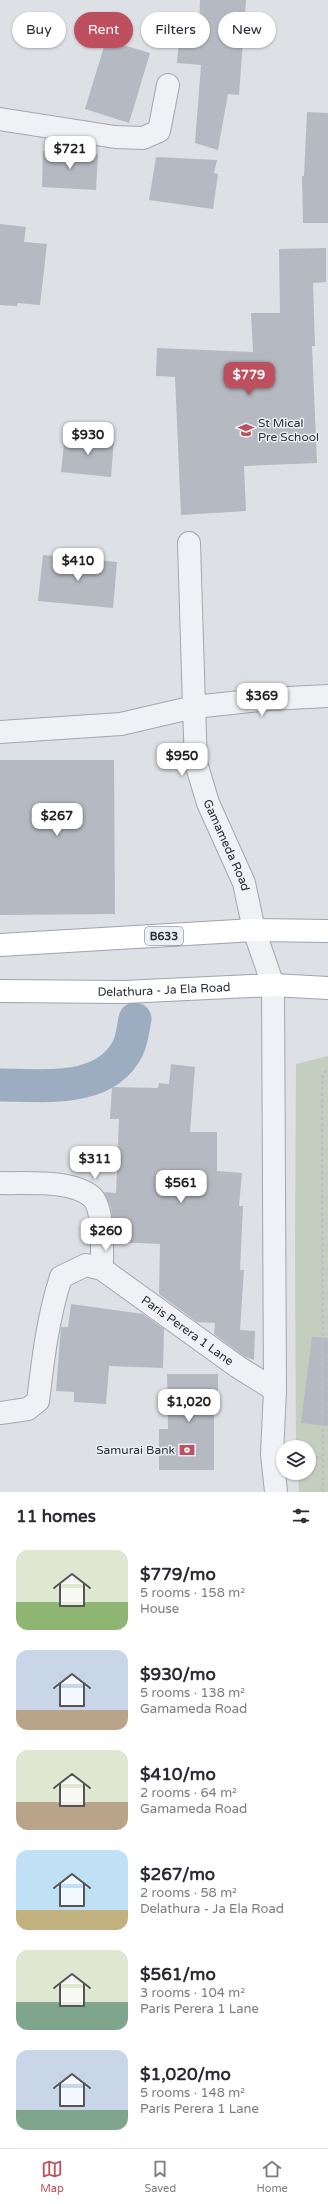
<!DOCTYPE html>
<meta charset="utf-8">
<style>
body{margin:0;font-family:"Varela Round",sans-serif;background:#f2f2f3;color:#2b2b33;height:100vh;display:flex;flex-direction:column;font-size:15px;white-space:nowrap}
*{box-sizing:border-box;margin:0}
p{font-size:13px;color:#7c7c81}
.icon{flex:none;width:22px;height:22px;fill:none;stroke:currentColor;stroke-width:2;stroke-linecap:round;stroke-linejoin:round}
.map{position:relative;height:1492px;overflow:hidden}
.side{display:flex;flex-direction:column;background:#fff;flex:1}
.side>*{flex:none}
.banner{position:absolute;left:12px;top:12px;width:304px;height:36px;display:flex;gap:8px}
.buttons{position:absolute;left:276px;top:1440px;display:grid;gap:8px}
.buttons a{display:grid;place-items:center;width:40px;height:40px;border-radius:50%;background:#fff;box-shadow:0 1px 3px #0004;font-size:20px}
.price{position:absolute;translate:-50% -34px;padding:0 9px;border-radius:8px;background:#fff;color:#222;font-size:13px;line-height:26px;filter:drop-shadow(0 1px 2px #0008)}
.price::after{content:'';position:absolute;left:50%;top:24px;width:12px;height:9px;margin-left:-6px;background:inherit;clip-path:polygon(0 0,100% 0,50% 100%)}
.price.current{background:#bd4f5e;color:#fff}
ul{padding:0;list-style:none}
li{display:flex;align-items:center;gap:12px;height:100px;padding:0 16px}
li span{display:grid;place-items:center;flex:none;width:112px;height:80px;border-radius:12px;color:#555}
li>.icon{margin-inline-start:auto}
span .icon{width:48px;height:48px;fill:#fffc;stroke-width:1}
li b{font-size:17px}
h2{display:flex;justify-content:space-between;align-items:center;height:48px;padding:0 16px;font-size:17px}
.tag{padding:0 14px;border-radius:18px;background:#fff;box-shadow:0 1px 3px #0004;font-size:14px;line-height:36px}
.tag.current{background:#bd4f5e;color:#fff}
.dock{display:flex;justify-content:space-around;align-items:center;height:56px;border-top:1px solid #e1e1e2;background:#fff;font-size:11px;color:#7c7c81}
.dock a{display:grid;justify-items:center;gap:2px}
.dock .current{color:#bd4f5e}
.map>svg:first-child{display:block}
.green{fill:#c3cebf}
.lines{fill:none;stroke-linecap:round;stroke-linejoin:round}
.canal{stroke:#9cadc1;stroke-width:33}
.building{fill:#b5b9c1}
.minor-casing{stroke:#a3a7ae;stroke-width:24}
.primary-casing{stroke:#9ea4af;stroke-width:24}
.path{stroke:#bbbec4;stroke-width:2.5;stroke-dasharray:3 3;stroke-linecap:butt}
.minor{stroke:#eff1f4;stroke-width:22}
.primary{stroke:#fff;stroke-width:22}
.labels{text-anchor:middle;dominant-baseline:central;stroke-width:3;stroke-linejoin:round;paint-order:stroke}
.shield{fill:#eceff3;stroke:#636872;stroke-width:1}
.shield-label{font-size:11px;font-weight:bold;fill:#282e3a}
.poi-label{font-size:12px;fill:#282e3a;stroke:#eceff3;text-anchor:start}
.street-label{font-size:12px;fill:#282e3a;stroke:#eceff3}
</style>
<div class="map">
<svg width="328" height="1492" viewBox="0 0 328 1492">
<rect width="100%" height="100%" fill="#dde0e5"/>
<!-- green -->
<path class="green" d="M 328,1056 L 328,1492 L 299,1492 L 298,1473 L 309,1473 L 309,1447 L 297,1447 L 296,1444 L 295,1249 L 296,1064 Z"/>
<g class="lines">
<!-- canal -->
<path class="canal" d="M 0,1085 C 43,1085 105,1094 128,1048 C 132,1040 133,1028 135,1019"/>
</g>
<!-- building -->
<path class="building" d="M 200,0 L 246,0 L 239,95 L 228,94 L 218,150 L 195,143 L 201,65 L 177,63 L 180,26 L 199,27 Z
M 106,40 L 150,53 L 129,123 L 85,109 Z
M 307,112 L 328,113 L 328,223 L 303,223 L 302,176 L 304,176 Z
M 43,151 L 98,154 L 96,190 L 42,187 Z
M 156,157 L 217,160 L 214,173 L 218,174 L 213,209 L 149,200 Z
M 0,224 L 26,227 L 24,242 L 47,244 L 40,305 L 18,303 L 17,306 L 0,305 Z
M 326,248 L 326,282 L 313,283 L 315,346 L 312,346 L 317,463 L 244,466 L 246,511 L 181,515 L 175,377 L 156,376 L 157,348 L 253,352 L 251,313 L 280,313 L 279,249 Z
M 65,434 L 114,439 L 111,477 L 61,472 Z
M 43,555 L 117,562 L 113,608 L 38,601 Z
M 0,760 L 114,760 L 115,914 L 0,915 Z
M 171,1064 L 195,1067 L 190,1132 L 217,1132 L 217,1171 L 242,1173 L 239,1206 L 243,1206 L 240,1270 L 244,1270 L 240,1330 L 255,1331 L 254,1360 L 245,1357 L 214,1334 L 215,1323 L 197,1322 L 159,1294 L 160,1244 L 115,1242 L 111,1208 L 104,1192 L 116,1193 L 119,1119 L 110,1119 L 112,1087 L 158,1088 L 159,1083 L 169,1084 Z
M 71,1304 L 143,1314 L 164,1329 L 163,1368 L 109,1366 L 106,1404 L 74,1402 L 74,1392 L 56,1391 L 61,1327 L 68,1327 Z
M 312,1337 L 328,1338 L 328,1426 L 301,1423 Z
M 167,1374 L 218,1374 L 218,1398 L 214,1399 L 214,1470 L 159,1470 L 159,1429 L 168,1429 Z"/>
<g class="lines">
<defs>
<g id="minor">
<path d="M 0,119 L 115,137 L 143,138 L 159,131 L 168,85"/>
<path d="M 189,543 L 194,707 L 269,699 L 328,696"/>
<path id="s1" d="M 0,732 L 121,724 L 194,707 L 196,763 L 208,803 L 244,883 L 254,930 L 273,985 L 275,1390 L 272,1454 L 276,1492"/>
<path d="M 0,1183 C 25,1184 72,1179 92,1197 C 104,1208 102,1252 102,1269"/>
<path id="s2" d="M 0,1413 L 28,1409 L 38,1401 C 43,1359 48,1317 61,1277 L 86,1265 L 102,1269 L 238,1367 L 275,1390"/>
</g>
<g id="primary">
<path d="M 0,945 L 254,930 L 328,931"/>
<path id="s3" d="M 0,991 L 124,992 L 273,985 L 328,988"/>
</g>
</defs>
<!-- minor casing -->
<use href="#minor" class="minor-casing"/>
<!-- primary casing -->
<use href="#primary" class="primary-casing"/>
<!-- path -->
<path class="path" d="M 309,1457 L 322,1458
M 323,1492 L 322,1087 L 323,1073 L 328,1070"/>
<!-- minor -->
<use href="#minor" class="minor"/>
<!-- primary -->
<use href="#primary" class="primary"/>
</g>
<!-- icons -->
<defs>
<symbol id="school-bare" viewBox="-9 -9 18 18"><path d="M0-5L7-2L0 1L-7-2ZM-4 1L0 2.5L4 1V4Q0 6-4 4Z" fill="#bd4f5e" stroke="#eceff3" stroke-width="2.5" paint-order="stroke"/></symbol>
<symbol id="bank-bare" viewBox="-9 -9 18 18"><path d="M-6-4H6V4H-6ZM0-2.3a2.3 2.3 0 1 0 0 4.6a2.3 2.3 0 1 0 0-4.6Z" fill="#bd4f5e" stroke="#eceff3" stroke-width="2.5" paint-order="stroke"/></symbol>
</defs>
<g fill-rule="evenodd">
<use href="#school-bare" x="235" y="419" width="22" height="22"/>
<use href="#bank-bare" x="176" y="1439" width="22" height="22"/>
</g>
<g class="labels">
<!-- shield labels -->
<rect class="shield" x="145" y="927" width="38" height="18" rx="3"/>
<g class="shield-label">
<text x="164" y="936">B633</text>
</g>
<!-- poi labels -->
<g class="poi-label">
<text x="258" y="423">St Mical<tspan x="258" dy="14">Pre School</tspan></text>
<text x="175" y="1450" text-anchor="end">Samurai Bank</text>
</g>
<!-- street labels -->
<g class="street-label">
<text stroke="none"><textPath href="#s1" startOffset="340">Gamameda Road</textPath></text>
<text stroke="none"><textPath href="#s3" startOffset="164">Delathura - Ja Ela Road</textPath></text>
<text stroke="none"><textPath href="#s2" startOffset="317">Paris Perera 1 Lane</textPath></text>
</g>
</g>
</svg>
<div class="buttons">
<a><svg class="icon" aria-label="layers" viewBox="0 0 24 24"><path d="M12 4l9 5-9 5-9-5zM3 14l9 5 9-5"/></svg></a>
</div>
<b class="price" style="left:70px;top:170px">$721</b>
<b class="price current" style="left:249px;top:396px">$779</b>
<b class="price" style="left:88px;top:456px">$930</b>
<b class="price" style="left:78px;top:582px">$410</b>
<b class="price" style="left:262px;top:717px">$369</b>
<b class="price" style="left:182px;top:777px">$950</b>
<b class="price" style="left:57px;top:837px">$267</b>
<b class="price" style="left:95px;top:1180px">$311</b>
<b class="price" style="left:181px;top:1204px">$561</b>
<b class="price" style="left:106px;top:1252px">$260</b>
<b class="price" style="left:189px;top:1423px">$1,020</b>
<div class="banner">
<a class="tag">Buy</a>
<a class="tag current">Rent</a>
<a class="tag">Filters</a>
<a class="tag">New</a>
</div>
</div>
<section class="side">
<h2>11 homes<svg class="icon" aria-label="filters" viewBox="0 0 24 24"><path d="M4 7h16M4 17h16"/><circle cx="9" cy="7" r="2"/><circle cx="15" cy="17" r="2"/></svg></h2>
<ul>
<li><span style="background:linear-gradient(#dfe7d0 65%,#8fb573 0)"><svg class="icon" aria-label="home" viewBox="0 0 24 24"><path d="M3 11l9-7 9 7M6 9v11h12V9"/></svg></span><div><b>$779/mo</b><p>5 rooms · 158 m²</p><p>House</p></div></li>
<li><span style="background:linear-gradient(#c9d6e8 75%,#b9a48a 0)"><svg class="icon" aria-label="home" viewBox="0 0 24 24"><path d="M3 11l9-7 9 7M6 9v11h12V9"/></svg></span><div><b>$930/mo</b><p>5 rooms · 138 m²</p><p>Gamameda Road</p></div></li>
<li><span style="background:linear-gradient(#dfe7d0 65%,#b9a48a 0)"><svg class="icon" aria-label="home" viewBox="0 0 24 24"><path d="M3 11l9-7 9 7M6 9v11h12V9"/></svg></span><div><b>$410/mo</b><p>2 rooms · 64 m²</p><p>Gamameda Road</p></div></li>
<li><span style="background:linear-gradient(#bfe0f5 75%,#c2b280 0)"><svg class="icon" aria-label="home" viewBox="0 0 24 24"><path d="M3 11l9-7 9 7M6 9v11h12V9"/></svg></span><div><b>$267/mo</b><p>2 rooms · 58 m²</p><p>Delathura - Ja Ela Road</p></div></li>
<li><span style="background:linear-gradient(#dfe7d0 65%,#7fa58c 0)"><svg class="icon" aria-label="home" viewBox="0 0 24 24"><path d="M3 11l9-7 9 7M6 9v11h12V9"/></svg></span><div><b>$561/mo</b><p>3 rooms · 104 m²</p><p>Paris Perera 1 Lane</p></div></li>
<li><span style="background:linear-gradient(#c9d6e8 75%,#7fa58c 0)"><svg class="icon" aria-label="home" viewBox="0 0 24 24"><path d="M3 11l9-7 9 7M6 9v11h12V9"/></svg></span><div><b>$1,020/mo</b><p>5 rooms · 148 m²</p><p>Paris Perera 1 Lane</p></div></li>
</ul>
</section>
<nav class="dock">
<a class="current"><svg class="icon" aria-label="map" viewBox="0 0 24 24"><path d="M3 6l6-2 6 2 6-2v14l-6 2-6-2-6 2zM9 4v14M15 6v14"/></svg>Map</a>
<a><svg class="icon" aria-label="saved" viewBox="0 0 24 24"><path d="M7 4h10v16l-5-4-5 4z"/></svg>Saved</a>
<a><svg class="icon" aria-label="home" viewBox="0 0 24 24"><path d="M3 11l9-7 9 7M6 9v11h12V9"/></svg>Home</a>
</nav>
